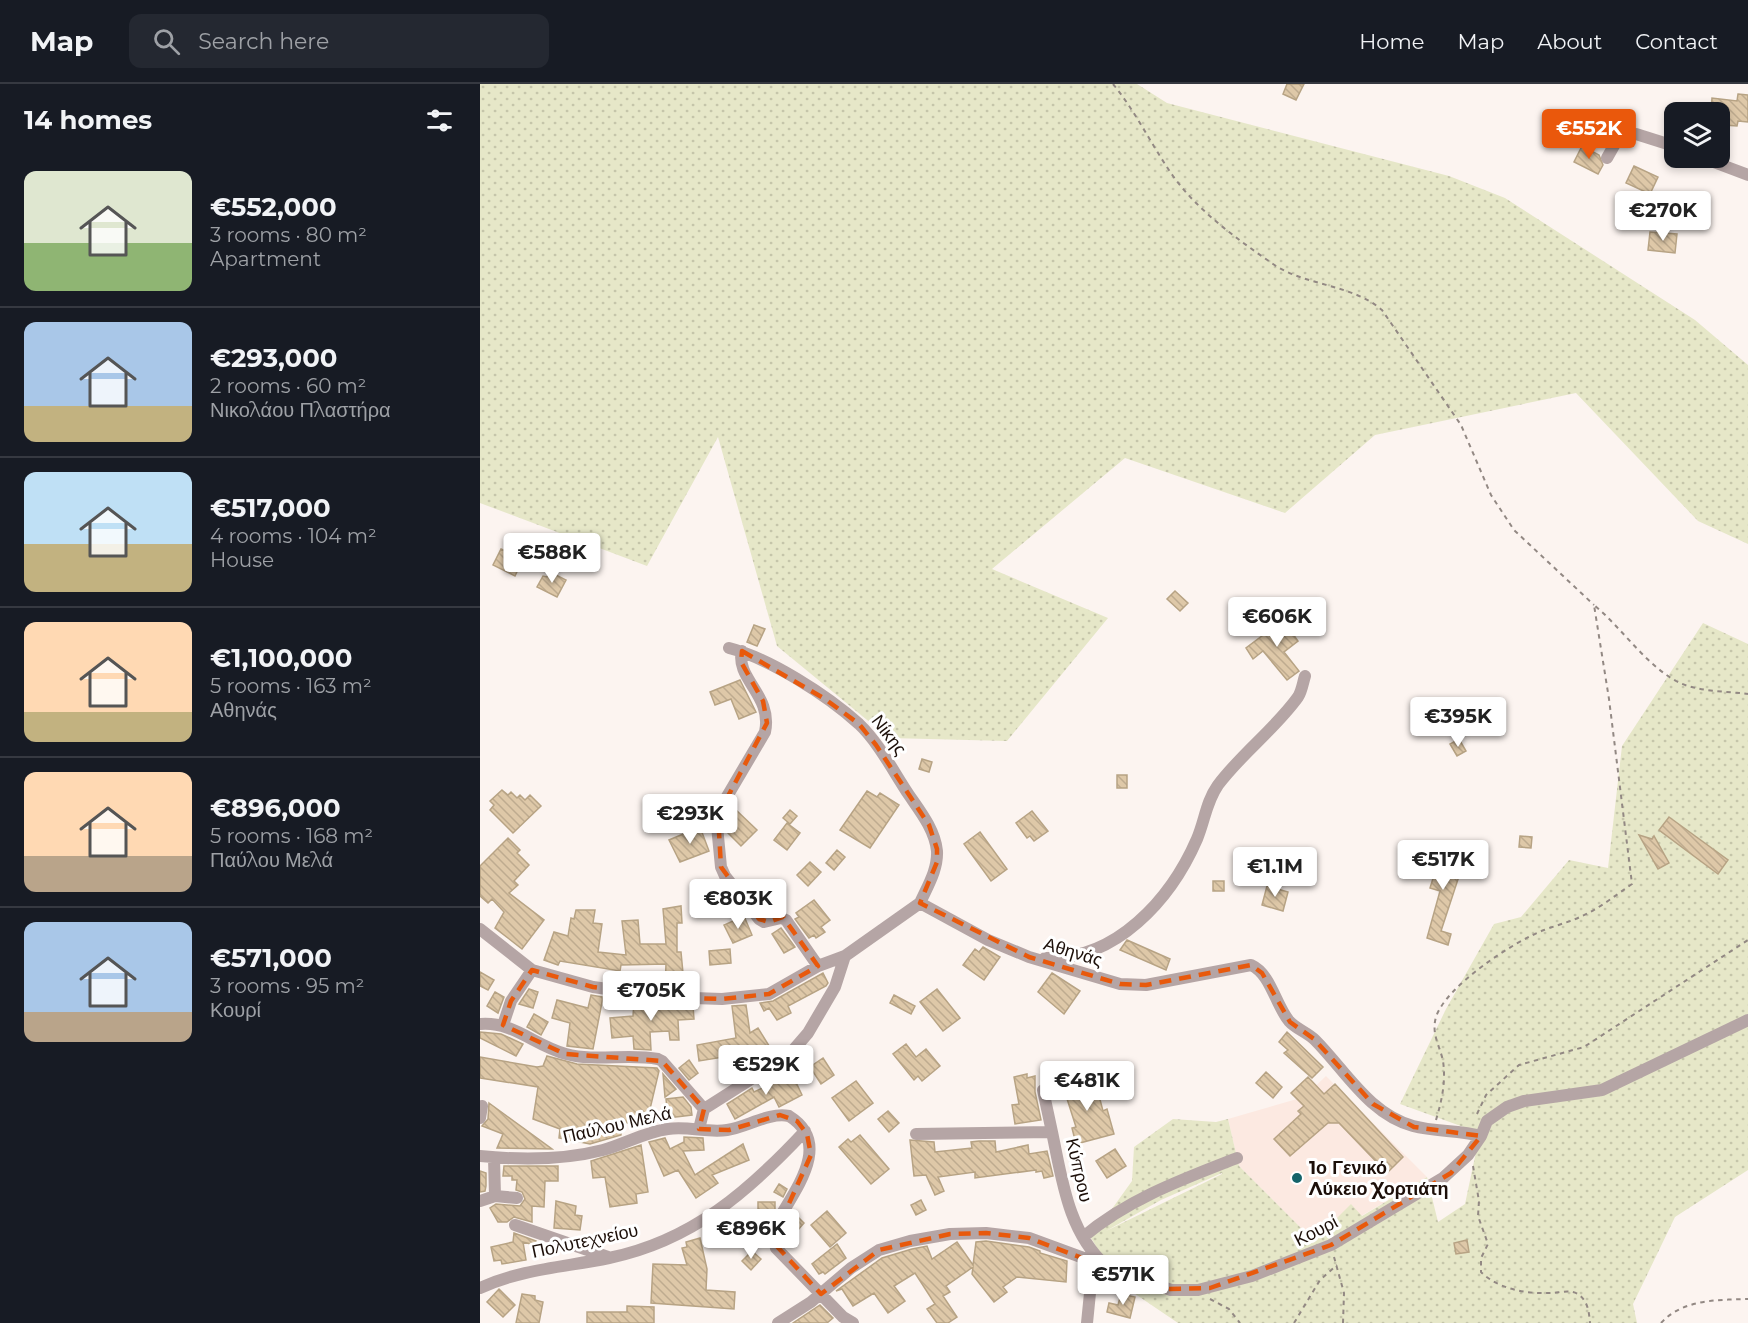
<!DOCTYPE html>
<meta charset="utf-8">
<style>
body{margin:0;font-family:Montserrat,sans-serif;background:#242831;color:#f1f3f6;height:100vh;display:flex;flex-direction:column;font-size:22px;white-space:nowrap}
*{box-sizing:border-box;margin:0}
p{font-size:20px;color:#9ea1a6}
.icon{flex:none;width:33px;height:33px;fill:none;stroke:currentColor;stroke-width:2;stroke-linecap:round;stroke-linejoin:round}
.map{position:relative;flex:1;overflow:hidden}
.panel{display:flex;flex-direction:column;background:#171b24;width:480px}
.panel>*{flex:none}
.buttons{position:absolute;left:1184px;top:18px;display:grid;gap:12px}
.buttons a{display:grid;place-items:center;width:66px;height:66px;border-radius:12px;background:#171b24;box-shadow:0 3px 9px #0003;font-size:30px}
.price{position:absolute;translate:-50% -51px;padding:0 14px;border-radius:6px;background:#fff;color:#222;font-size:20px;line-height:39px;filter:drop-shadow(0 2px 3px #0008)}
.price::after{content:'';position:absolute;left:50%;top:36px;width:18px;height:14px;margin-left:-9px;background:inherit;clip-path:polygon(0 0,100% 0,50% 100%)}
.price.on{background:#ea580c;color:#fff}
ul{padding:0;list-style:none}
li{display:flex;align-items:center;gap:18px;height:150px;padding:0 24px}
li+li{border-top:2px solid #363941}
li span{display:grid;place-items:center;flex:none;width:168px;height:120px;border-radius:12px;color:#555}
li>.icon{margin-inline-start:auto}
span .icon{width:72px;height:72px;fill:#fffc;stroke-width:1}
li b{font-size:26px}
h2{display:flex;justify-content:space-between;align-items:center;height:72px;padding:0 24px;font-size:26px}
header{display:flex;align-items:center;gap:36px;box-sizing:border-box;height:84px;padding:0 30px;background:#171b24;border-bottom:2px solid #363941}
header strong{font-size:28px}
nav{display:flex;gap:33px;margin-inline-start:auto;font-size:21px}
.search{width:420px;height:54px;background:#242831;display:flex;align-items:center;gap:15px;box-sizing:border-box;padding:0 21px;border-radius:12px;color:#9ea1a6;font-size:22px}
main{display:flex;flex:1;min-height:0}
.map>svg:first-child{display:block}
.built{fill:#fce9e1}
.grass{fill:url(#grass-dots);fill-rule:evenodd}
.building{fill:url(#building-back-hatch);stroke:#b7a384;stroke-width:1.5}
.lines{fill:none;stroke-linecap:round;stroke-linejoin:round}
.path{stroke:#928883;stroke-width:2;stroke-dasharray:4.5 4.5;stroke-linecap:butt}
.minor{stroke:#b5a5a5;stroke-width:12}
.marked{fill:none;stroke:#e8590c;stroke-width:4.5;stroke-dasharray:12 8;stroke-linejoin:round}
.poi-dot{fill:#15646a;stroke:#fff;stroke-width:2}
.labels{text-anchor:middle;dominant-baseline:central;stroke-width:6;stroke-linejoin:round;paint-order:stroke}
.street-label{font-size:18px;fill:#1c0f09;stroke:#fff}
.poi-label{font-size:18px;font-weight:bold;fill:#1c0f09;stroke:#fff;text-anchor:start}
</style>
<header>
<strong>Map</strong>
<div class="search"><svg class="icon" aria-label="search" viewBox="0 0 24 24"><circle cx="10" cy="10" r="6"/><path d="M15 15l6 6"/></svg>Search here</div>
<nav><a>Home</a><a>Map</a><a>About</a><a>Contact</a></nav>
</header>
<main>
<section class="panel">
<h2>14 homes<svg class="icon" aria-label="filters" viewBox="0 0 24 24"><path d="M4 7h16M4 17h16"/><circle cx="9" cy="7" r="2"/><circle cx="15" cy="17" r="2"/></svg></h2>
<ul>
<li><span style="background:linear-gradient(#dfe7d0 60%,#8fb573 0)"><svg class="icon" aria-label="home" viewBox="0 0 24 24"><path d="M3 11l9-7 9 7M6 9v11h12V9"/></svg></span><div><b>€552,000</b><p>3 rooms · 80 m²</p><p>Apartment</p></div></li>
<li><span style="background:linear-gradient(#a9c7e8 70%,#c2b280 0)"><svg class="icon" aria-label="home" viewBox="0 0 24 24"><path d="M3 11l9-7 9 7M6 9v11h12V9"/></svg></span><div><b>€293,000</b><p>2 rooms · 60 m²</p><p>Νικολάου Πλαστήρα</p></div></li>
<li><span style="background:linear-gradient(#bfe0f5 60%,#c2b280 0)"><svg class="icon" aria-label="home" viewBox="0 0 24 24"><path d="M3 11l9-7 9 7M6 9v11h12V9"/></svg></span><div><b>€517,000</b><p>4 rooms · 104 m²</p><p>House</p></div></li>
<li><span style="background:linear-gradient(#ffd9b3 75%,#c2b280 0)"><svg class="icon" aria-label="home" viewBox="0 0 24 24"><path d="M3 11l9-7 9 7M6 9v11h12V9"/></svg></span><div><b>€1,100,000</b><p>5 rooms · 163 m²</p><p>Αθηνάς</p></div></li>
<li><span style="background:linear-gradient(#ffd9b3 70%,#b9a48a 0)"><svg class="icon" aria-label="home" viewBox="0 0 24 24"><path d="M3 11l9-7 9 7M6 9v11h12V9"/></svg></span><div><b>€896,000</b><p>5 rooms · 168 m²</p><p>Παύλου Μελά</p></div></li>
<li><span style="background:linear-gradient(#a9c7e8 75%,#b9a48a 0)"><svg class="icon" aria-label="home" viewBox="0 0 24 24"><path d="M3 11l9-7 9 7M6 9v11h12V9"/></svg></span><div><b>€571,000</b><p>3 rooms · 95 m²</p><p>Κουρί</p></div></li>
</ul>
</section>
<div class="map">
<svg width="1268" height="1239" viewBox="0 0 1268 1239">
<defs>
<pattern id="grass-dots" width="8" height="8" patternUnits="userSpaceOnUse" patternTransform="scale(1.5)"><rect width="8" height="8" fill="#e6e7c8"/><path d="M2 2h.1M6 6h.1" fill="none" stroke="#c5c5aa" stroke-width="1.8" stroke-linecap="round"/></pattern>
<pattern id="building-back-hatch" width="6" height="6" patternUnits="userSpaceOnUse" patternTransform="scale(1.5)"><rect width="6" height="6" fill="#dec8a8"/><path d="M-1 5l2 2M0 0l6 6M5-1l2 2" fill="none" stroke="#beab8f"/></pattern>
</defs>
<rect width="100%" height="100%" fill="#fcf4f0"/>
<!-- built -->
<path class="built" d="M 846,992 L 947,1093 L 881,1132 L 871,1121 L 834,1157 L 759,1082 L 748,1035 L 817,1015 L 820,1017 Z"/>
<!-- grass -->
<path class="grass" d="M 0,0 L 657,0 L 687,19 L 969,92 L 1025,114 L 1215,236 L 1268,281 L 1268,460 L 1218,437 L 1096,309 L 895,351 L 805,429 L 645,374 L 512,485 L 628,534 L 527,657 L 409,654 L 297,562 L 238,353 L 167,482 L 0,419 Z
M 1223,539 L 1268,560 L 1268,1086 L 1195,1133 L 1153,1220 L 1157,1239 L 698,1239 L 639,1199 L 611,1154 L 652,1097 L 654,1063 L 693,1035 L 736,1038 L 748,1035 L 759,1082 L 834,1157 L 871,1120 L 882,1132 L 947,1093 L 958,1138 L 985,1120 L 1000,1049 L 920,1020 L 966,925 L 1014,840 L 1041,833 L 1089,776 L 1128,784 L 1142,662 ZM 742,1089 L 742,1090 L 626,1147 L 681,1116 Z"/>
<!-- building -->
<path class="building" d="M 807,0 L 824,0 L 816,16 L 803,10 Z
M 1258,10 L 1268,11 L 1268,38 L 1258,37 L 1257,42 L 1244,41 L 1244,38 L 1239,37 L 1239,28 L 1231,28 L 1232,14 L 1257,17 Z
M 1102,62 L 1119,71 L 1123,81 L 1118,90 L 1094,78 Z
M 1154,82 L 1178,93 L 1170,110 L 1146,99 Z
M 1170,148 L 1197,150 L 1195,169 L 1168,166 Z
M 21,465 L 43,475 L 35,492 L 13,481 Z
M 70,488 L 86,496 L 77,513 L 57,503 L 63,492 L 67,493 Z
M 695,507 L 708,519 L 700,527 L 687,515 Z
M 803,536 L 818,557 L 804,568 L 819,587 L 807,596 L 783,567 L 773,575 L 766,564 Z
M 274,541 L 285,545 L 277,562 L 267,558 Z
M 260,596 L 276,628 L 259,635 L 251,615 L 235,621 L 230,608 Z
M 979,655 L 986,667 L 977,672 L 970,660 Z
M 442,675 L 452,678 L 449,688 L 439,685 Z
M 637,691 L 647,691 L 647,704 L 637,704 Z
M 22,706 L 28,711 L 31,708 L 37,714 L 40,711 L 45,716 L 50,711 L 61,722 L 33,749 L 10,726 L 14,721 L 10,717 Z
M 387,707 L 397,713 L 400,709 L 419,721 L 390,764 L 360,746 Z
M 255,725 L 277,746 L 261,762 L 248,749 L 254,743 L 247,736 L 248,731 Z
M 310,726 L 317,732 L 310,740 L 303,734 Z
M 552,727 L 568,747 L 554,757 L 550,752 L 547,754 L 536,739 Z
M 1189,733 L 1248,776 L 1238,790 L 1179,746 Z
M 307,739 L 320,749 L 307,766 L 294,756 Z
M 220,743 L 229,767 L 200,778 L 189,756 Z
M 500,748 L 527,785 L 511,797 L 484,760 Z
M 1159,751 L 1172,755 L 1174,752 L 1189,779 L 1178,785 Z
M 1040,752 L 1052,753 L 1051,764 L 1039,763 Z
M 28,754 L 40,766 L 37,769 L 49,781 L 34,797 L 38,801 L 29,809 L 64,836 L 42,865 L 15,844 L 24,828 L 12,815 L 8,819 L 0,812 L 0,782 Z
M 357,766 L 365,773 L 354,786 L 346,779 Z
M 951,767 L 984,777 L 961,847 L 971,850 L 968,861 L 947,854 L 960,807 L 950,804 L 955,788 L 946,785 Z
M 330,778 L 341,788 L 328,802 L 317,791 Z
M 733,797 L 744,797 L 744,807 L 733,807 Z
M 787,802 L 808,808 L 803,827 L 782,821 Z
M 334,816 L 350,836 L 341,843 L 345,848 L 336,854 L 334,851 L 329,854 L 315,835 L 319,833 L 316,829 Z
M 201,822 L 202,839 L 197,839 L 197,868 L 201,868 L 203,889 L 199,889 L 199,905 L 185,905 L 186,880 L 141,881 L 140,887 L 80,877 L 78,881 L 64,876 L 74,848 L 88,852 L 91,834 L 94,835 L 96,826 L 115,826 L 113,839 L 122,840 L 118,868 L 146,871 L 142,837 L 158,836 L 160,860 L 186,860 L 183,825 Z
M 264,832 L 272,851 L 253,859 L 244,841 Z
M 301,844 L 315,863 L 304,869 L 292,850 Z
M 647,856 L 690,875 L 686,886 L 640,866 Z
M 503,863 L 520,873 L 504,896 L 483,881 L 495,865 L 499,868 Z
M 250,865 L 251,879 L 230,881 L 229,867 Z
M 0,888 L 14,896 L 8,906 L 0,902 Z
M 343,889 L 348,899 L 346,902 L 308,922 L 311,929 L 297,936 L 289,924 L 284,927 L 280,919 L 293,917 Z
M 572,889 L 600,907 L 584,930 L 558,908 Z
M 49,905 L 58,908 L 53,924 L 39,920 Z
M 457,905 L 480,934 L 463,947 L 440,918 Z
M 15,908 L 24,913 L 18,929 L 7,922 Z
M 111,911 L 123,913 L 113,965 L 87,962 L 90,939 L 72,934 L 77,916 L 108,924 Z
M 414,911 L 435,922 L 431,930 L 410,919 Z
M 154,917 L 213,922 L 214,935 L 198,936 L 199,956 L 190,956 L 189,947 L 170,948 L 171,966 L 154,965 L 153,952 L 132,954 L 130,934 L 153,932 Z
M 266,921 L 270,949 L 278,944 L 291,965 L 273,976 L 268,969 L 219,977 L 217,961 L 256,954 L 252,922 Z
M 54,930 L 68,938 L 61,951 L 47,943 Z
M 0,948 L 21,950 L 43,960 L 36,972 L 0,954 Z
M 807,948 L 843,983 L 832,994 L 804,969 L 808,966 L 799,958 Z
M 426,960 L 436,973 L 446,965 L 460,982 L 442,997 L 438,992 L 434,996 L 413,970 Z
M 67,972 L 97,980 L 177,984 L 179,987 L 166,1042 L 163,1043 L 158,1033 L 158,1042 L 141,1037 L 141,1051 L 110,1060 L 79,1054 L 80,1045 L 53,1035 L 58,1003 L 0,994 L 0,973 L 57,983 L 63,982 Z
M 343,974 L 354,991 L 341,1000 L 330,983 Z
M 209,976 L 218,989 L 209,996 L 199,984 Z
M 786,988 L 802,1003 L 793,1014 L 776,999 Z
M 183,990 L 196,1005 L 185,1013 Z
M 312,990 L 322,1011 L 299,1023 L 294,1013 L 255,1035 L 247,1020 L 272,1004 L 274,1008 Z
M 547,990 L 547,994 L 555,992 L 555,1008 L 561,1036 L 535,1040 L 532,1021 L 539,1020 L 534,993 Z
M 605,993 L 609,1010 L 618,1008 L 623,1027 L 627,1025 L 634,1050 L 596,1060 L 592,1044 L 596,1043 L 582,999 Z
M 828,993 L 844,1010 L 855,1000 L 923,1073 L 907,1089 L 859,1039 L 848,1039 L 810,1072 L 794,1055 L 821,1030 L 818,1027 L 824,1022 L 811,1009 Z
M 376,997 L 393,1019 L 369,1037 L 352,1014 Z
M 203,1013 L 211,1023 L 212,1031 L 188,1034 L 186,1015 Z
M 9,1019 L 72,1065 L 17,1064 L 23,1050 L 2,1042 L 8,1035 Z
M 408,1027 L 419,1039 L 409,1048 L 398,1035 Z
M 380,1051 L 409,1085 L 391,1100 L 359,1063 L 368,1055 L 371,1058 Z
M 204,1053 L 223,1054 L 224,1066 L 203,1067 L 215,1091 L 263,1060 L 269,1076 L 232,1091 L 238,1099 L 216,1114 L 198,1086 L 184,1092 L 169,1058 L 185,1054 L 190,1065 L 204,1058 Z
M 430,1056 L 454,1058 L 455,1068 L 492,1064 L 491,1058 L 499,1057 L 515,1057 L 516,1068 L 548,1061 L 549,1070 L 567,1067 L 573,1092 L 564,1094 L 562,1087 L 556,1088 L 556,1086 L 495,1094 L 495,1088 L 458,1093 L 464,1107 L 455,1111 L 446,1091 L 434,1092 Z
M 161,1061 L 168,1108 L 156,1110 L 157,1119 L 130,1123 L 125,1093 L 113,1094 L 111,1077 Z
M 635,1065 L 646,1082 L 627,1094 L 616,1077 Z
M 24,1082 L 78,1082 L 78,1097 L 65,1097 L 64,1123 L 52,1122 L 52,1138 L 34,1133 L 27,1138 L 18,1138 L 10,1124 L 16,1120 L 40,1122 L 45,1115 L 42,1108 L 36,1106 L 37,1096 L 32,1096 L 32,1092 L 23,1092 Z
M 0,1087 L 6,1089 L 6,1102 L 5,1107 L 0,1108 Z
M 299,1100 L 307,1105 L 303,1113 L 294,1108 Z
M 441,1116 L 446,1126 L 436,1131 L 431,1121 Z
M 76,1117 L 96,1122 L 95,1131 L 102,1132 L 100,1146 L 74,1144 Z
M 278,1118 L 295,1118 L 295,1126 L 288,1139 L 278,1139 Z
M 347,1127 L 366,1149 L 350,1163 L 331,1141 Z
M 318,1133 L 324,1139 L 318,1146 L 311,1139 Z
M 34,1149 L 56,1157 L 55,1161 L 43,1158 L 46,1176 L 22,1180 L 21,1176 L 14,1177 L 11,1163 L 33,1158 Z
M 220,1154 L 227,1185 L 226,1206 L 255,1208 L 254,1225 L 171,1219 L 173,1180 L 207,1181 L 202,1164 L 207,1163 L 206,1158 Z
M 987,1156 L 989,1168 L 976,1170 L 974,1159 Z
M 506,1157 L 549,1163 L 560,1167 L 560,1169 L 587,1177 L 586,1198 L 537,1193 L 523,1203 L 527,1208 L 514,1218 L 492,1190 L 493,1183 L 466,1202 L 470,1208 L 463,1212 L 477,1233 L 468,1239 L 457,1239 L 447,1225 L 455,1220 L 435,1189 L 414,1202 L 425,1217 L 408,1229 L 394,1209 L 373,1222 L 362,1205 L 356,1207 L 402,1174 L 432,1165 L 447,1162 L 452,1175 L 477,1158 L 493,1181 L 496,1158 Z
M 357,1160 L 366,1174 L 345,1190 L 343,1188 L 339,1190 L 332,1180 Z
M 272,1167 L 281,1175 L 271,1186 L 262,1177 Z
M 19,1205 L 35,1221 L 23,1233 L 7,1218 Z
M 42,1210 L 55,1212 L 55,1216 L 63,1218 L 59,1239 L 36,1239 Z
M 641,1210 L 655,1213 L 650,1234 L 627,1228 L 629,1219 L 638,1221 Z
M 340,1221 L 353,1234 L 347,1239 L 313,1239 Z
M 147,1222 L 174,1223 L 174,1239 L 107,1239 L 107,1228 L 147,1228 Z"/>
<g class="lines">
<!-- path -->
<path class="path" d="M 633,0 C 656,28 672,62 693,92 C 718,127 757,155 793,180 C 825,202 872,200 902,226 L 981,341 L 1011,411 L 1034,446 L 1114,521
M 997,1030 L 1006,1011 L 1039,981 L 1104,963 L 1268,856
M 956,1036 C 962,1016 966,997 963,977 C 960,962 951,950 956,933 C 966,902 1033,858 1064,846 C 1077,841 1090,838 1102,832 C 1120,824 1136,811 1152,800 L 1129,615 L 1114,521 C 1142,544 1164,579 1196,597 C 1216,608 1245,607 1268,610
M 993,1082 L 999,1117 L 998,1132 L 1008,1160 L 1001,1174 L 1001,1188 C 1018,1205 1046,1210 1070,1209 C 1079,1209 1089,1205 1098,1210 C 1108,1217 1109,1228 1110,1239
M 854,1173 L 864,1209 L 863,1239
M 730,1215 L 749,1225 L 760,1239
M 814,1239 L 840,1196 L 857,1181
M 1181,1239 C 1203,1215 1237,1216 1268,1215"/>
<!-- minor -->
<path class="minor" d="M 1127,74 L 1136,58 L 1156,50 L 1194,62
M 1223,74 L 1268,91
M 249,564 C 289,574 347,611 379,640 C 399,659 413,687 429,711 C 440,727 455,746 457,767 C 458,786 447,803 440,819
M 262,567 C 255,595 293,611 285,648 L 242,721 L 237,742 L 241,783 L 245,792 L 279,835 L 284,838 L 301,834 L 306,836 L 338,882
M 0,845 L 52,886 L 113,903 L 185,913 L 242,915 L 289,910 L 338,882 L 365,872
M 565,874 C 636,877 691,815 717,755 C 725,736 726,718 738,701 C 762,669 795,645 818,613 C 822,607 823,598 825,592
M 0,940 C 33,937 55,962 86,970 C 116,978 148,969 178,975 L 182,977 L 224,1025
M 23,941 L 31,917 L 52,886
M 563,1006 L 572,1048
M 0,1034 L 2,1022
M 219,1045 L 224,1025 L 309,971 L 328,949 L 355,903 L 365,872 L 440,819 L 508,856 L 549,873 L 640,900 L 666,901 L 771,881 C 791,890 795,920 809,937 C 816,945 827,948 835,956 C 865,986 889,1030 933,1042 C 955,1048 979,1046 1001,1052
M 436,1050 L 572,1048 C 582,1095 588,1148 626,1182
M 0,1072 C 40,1076 84,1076 123,1066 C 145,1060 165,1048 188,1045 C 208,1042 228,1049 247,1046 C 267,1043 289,1028 309,1032 C 357,1062 308,1113 292,1148 L 296,1164 L 363,1233 L 373,1239
M 14,1074 L 15,1112
M 0,1117 L 15,1112 L 37,1114
M 35,1141 L 128,1173
M 603,1153 C 648,1115 703,1095 757,1074
M 0,1204 C 41,1185 85,1183 129,1174 C 212,1157 269,1107 325,1047
M 298,1239 L 331,1218 L 371,1184 L 399,1166 L 430,1157 L 470,1150 L 506,1149 L 549,1154 L 691,1206 L 718,1206 L 772,1192 L 851,1161 L 963,1094 L 988,1071 L 1001,1052 L 1007,1037 L 1027,1023 L 1044,1017 L 1122,1006 L 1268,936
M 607,1239 L 613,1179"/>
</g>
<!-- marked area -->
<path class="marked" d="M 262,567 L 345,615 L 379,640 L 396,661 L 449,741 L 457,765 L 457,778 L 440,819 L 549,873 L 640,900 L 666,901 L 771,881 L 782,889 L 810,938 L 834,955 L 893,1020 L 934,1043 L 1001,1052 L 971,1089 L 851,1161 L 730,1204 L 684,1205 L 549,1154 L 506,1149 L 470,1150 L 399,1166 L 341,1210 L 292,1157 L 331,1071 L 327,1050 L 317,1037 L 300,1031 L 249,1046 L 219,1045 L 224,1025 L 182,977 L 85,970 L 23,941 L 31,917 L 52,886 L 113,903 L 185,913 L 242,915 L 289,910 L 338,882 L 303,833 L 289,838 L 279,835 L 241,783 L 238,731 L 287,639 L 283,617 L 261,578 Z"/>
<!-- markers -->
<circle class="poi-dot" cx="817" cy="1094" r="6"/>
<g class="labels">
<!-- street labels -->
<g class="street-label">
<text transform="translate(409 651) rotate(53)">Νίκης</text>
<text transform="translate(593 868) rotate(17)">Αθηνάς</text>
<text transform="translate(137 1041) rotate(-13)">Παύλου Μελά</text>
<text transform="translate(599 1086) rotate(77)">Κύπρου</text>
<text transform="translate(836 1147) rotate(-27)">Κουρί</text>
<text transform="translate(105 1157) rotate(-12)">Πολυτεχνείου</text>
</g>
<!-- poi labels -->
<g class="poi-label">
<text x="829" y="1084">1ο Γενικό<tspan x="829" dy="21">Λύκειο Χορτιάτη</tspan></text>
</g>
</g>
</svg>
<div class="buttons">
<a><svg class="icon" aria-label="layers" viewBox="0 0 24 24"><path d="M12 4l9 5-9 5-9-5zM3 14l9 5 9-5"/></svg></a>
</div>
<b class="price on" style="left:1109px;top:76px">€552K</b>
<b class="price" style="left:1183px;top:158px">€270K</b>
<b class="price" style="left:72px;top:500px">€588K</b>
<b class="price" style="left:797px;top:564px">€606K</b>
<b class="price" style="left:978px;top:664px">€395K</b>
<b class="price" style="left:210px;top:761px">€293K</b>
<b class="price" style="left:963px;top:807px">€517K</b>
<b class="price" style="left:795px;top:814px">€1.1M</b>
<b class="price" style="left:258px;top:846px">€803K</b>
<b class="price" style="left:171px;top:938px">€705K</b>
<b class="price" style="left:286px;top:1012px">€529K</b>
<b class="price" style="left:607px;top:1028px">€481K</b>
<b class="price" style="left:271px;top:1176px">€896K</b>
<b class="price" style="left:643px;top:1222px">€571K</b>
</div>
</main>
